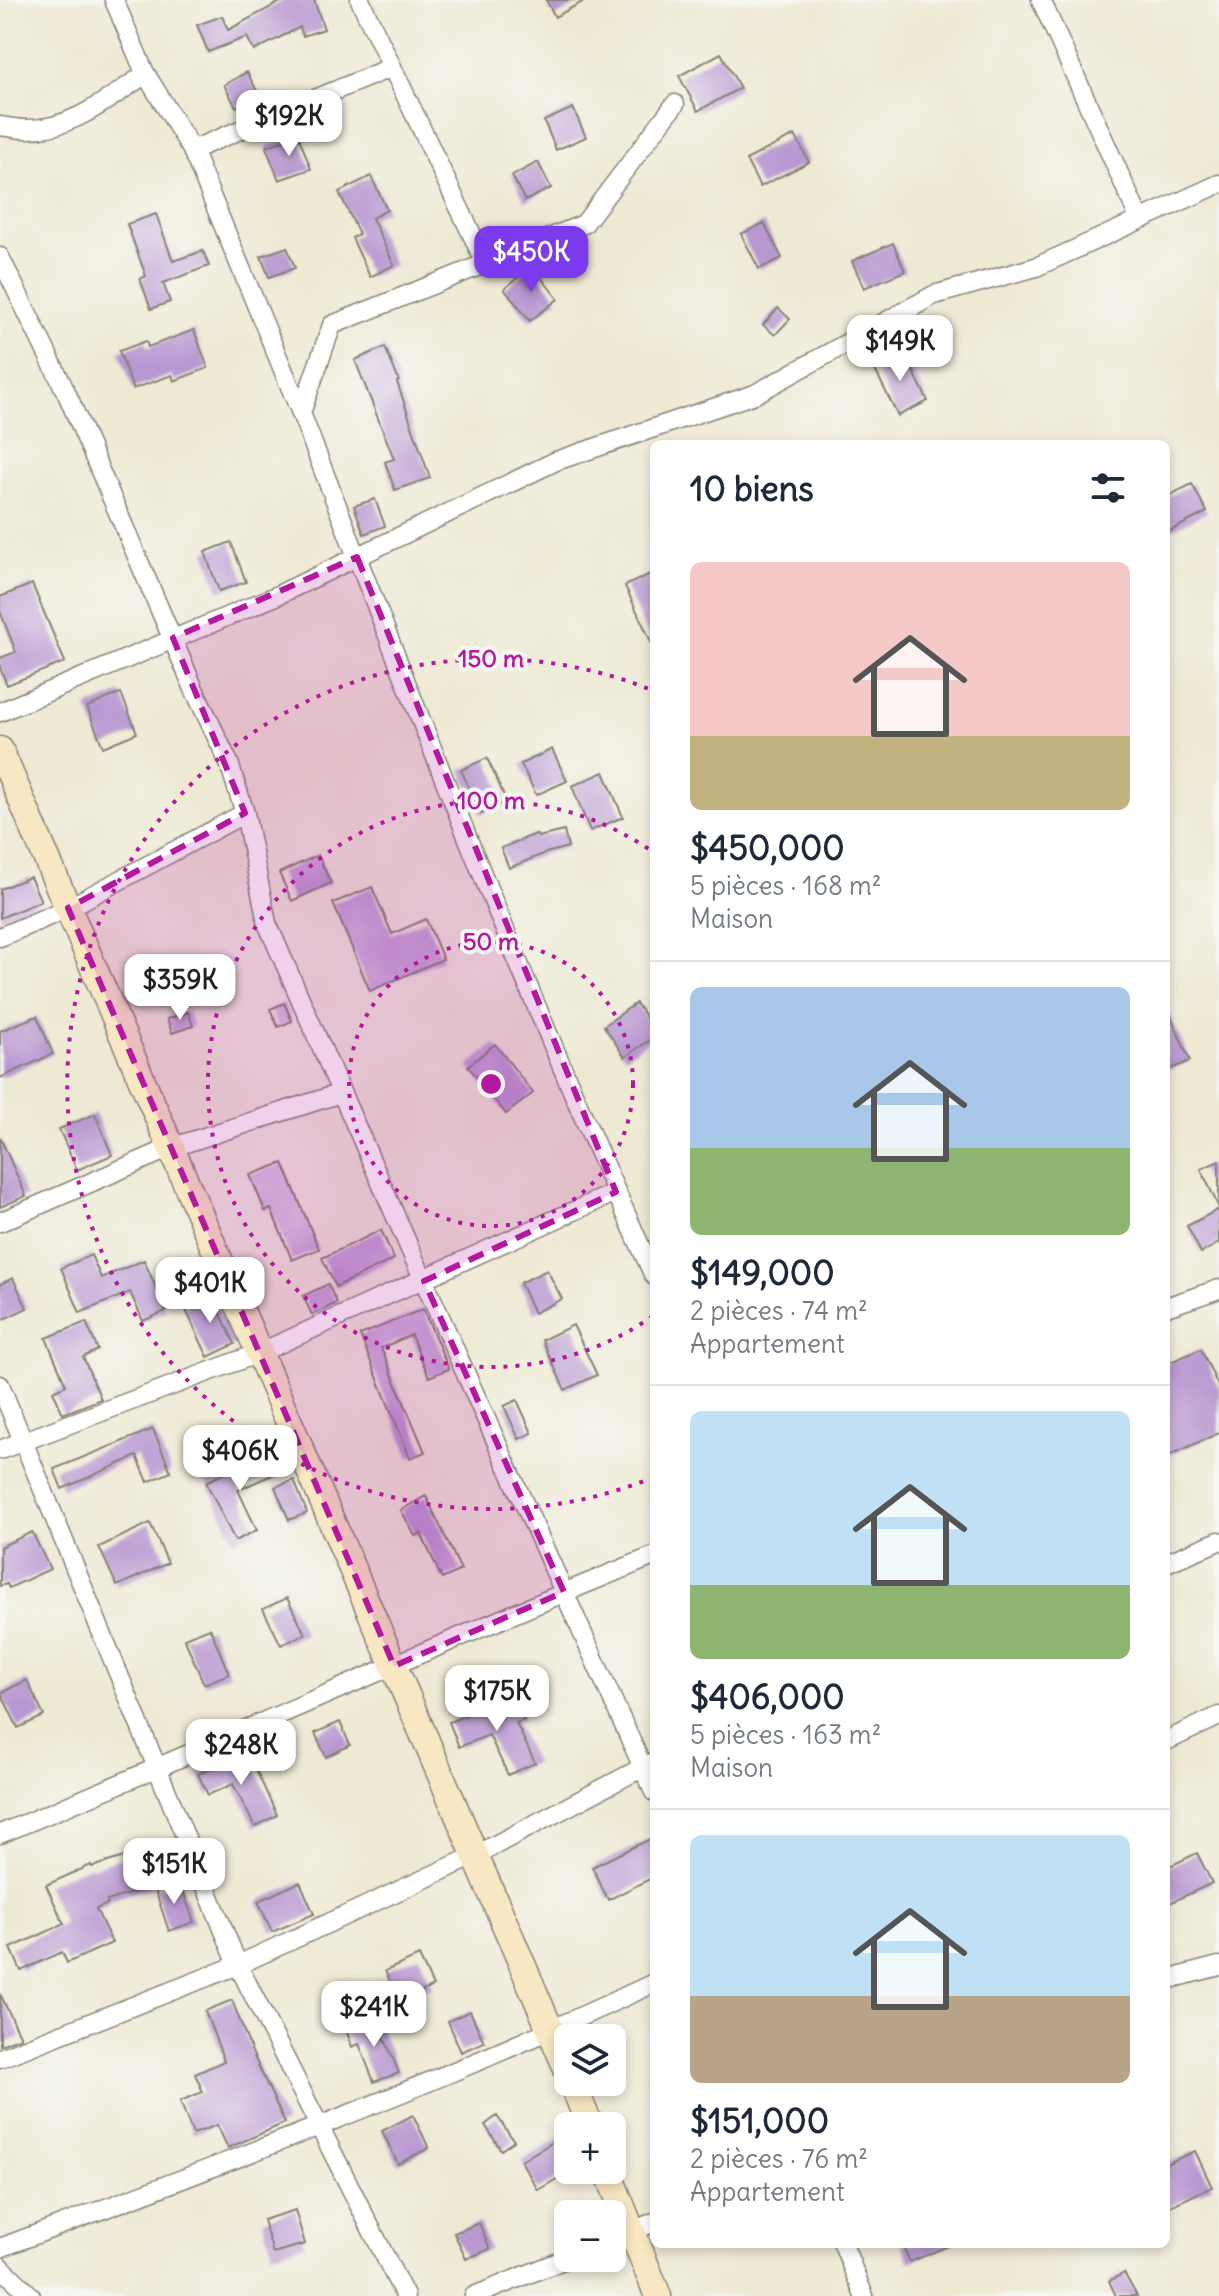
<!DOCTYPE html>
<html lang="fr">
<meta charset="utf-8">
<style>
body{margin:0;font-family:Delius,sans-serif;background:#f6f6f7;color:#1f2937;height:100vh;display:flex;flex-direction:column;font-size:30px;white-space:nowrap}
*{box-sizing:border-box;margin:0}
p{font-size:26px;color:#747a83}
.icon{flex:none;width:44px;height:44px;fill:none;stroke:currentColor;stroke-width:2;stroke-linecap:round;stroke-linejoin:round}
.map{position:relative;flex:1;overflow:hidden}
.panel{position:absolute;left:650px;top:440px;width:520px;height:1808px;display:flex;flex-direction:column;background:#fff;border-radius:12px;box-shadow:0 4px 12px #0003}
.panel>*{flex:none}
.tools{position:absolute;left:554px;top:2024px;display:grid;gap:16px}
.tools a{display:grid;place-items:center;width:72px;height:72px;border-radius:12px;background:#fff;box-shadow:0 4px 12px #0003;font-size:40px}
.price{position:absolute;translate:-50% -68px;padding:0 18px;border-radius:16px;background:#fff;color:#222;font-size:26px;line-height:52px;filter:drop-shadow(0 2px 4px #0008)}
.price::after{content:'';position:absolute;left:50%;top:48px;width:24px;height:18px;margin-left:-12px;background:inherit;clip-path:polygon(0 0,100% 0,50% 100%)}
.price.on{background:#7c3aed;color:#fff}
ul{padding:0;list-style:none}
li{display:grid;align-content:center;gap:16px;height:424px;padding:0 40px}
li+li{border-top:2px solid #e0e1e3}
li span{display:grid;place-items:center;height:248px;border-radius:12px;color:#555}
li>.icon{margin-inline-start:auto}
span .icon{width:144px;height:144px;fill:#fffc;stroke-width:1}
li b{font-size:34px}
h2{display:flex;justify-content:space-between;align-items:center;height:96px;padding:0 40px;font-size:34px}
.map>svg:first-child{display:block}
.building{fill:#b998d1}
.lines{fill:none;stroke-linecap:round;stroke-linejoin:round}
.street-casing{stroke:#858278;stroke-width:21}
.secondary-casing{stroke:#858278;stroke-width:29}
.street{stroke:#fff;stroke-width:18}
.secondary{stroke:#f9e7c3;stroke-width:26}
.marked{fill:#b5179e;fill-opacity:0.2;stroke:#b5179e;stroke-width:6;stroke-dasharray:16 10;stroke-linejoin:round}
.ring{fill:none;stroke:#b5179e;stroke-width:4;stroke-dasharray:4 8}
.centre{fill:#b5179e;stroke:#f6f6f2;stroke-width:4}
.ring-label{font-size:24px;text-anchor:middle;font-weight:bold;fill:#b5179e;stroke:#f6f6f2;stroke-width:8;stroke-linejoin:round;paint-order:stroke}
</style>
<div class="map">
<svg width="1219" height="2296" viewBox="0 0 1219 2296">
<rect width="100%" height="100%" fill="#f6f6f2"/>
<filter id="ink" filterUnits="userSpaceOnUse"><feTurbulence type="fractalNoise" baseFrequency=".0125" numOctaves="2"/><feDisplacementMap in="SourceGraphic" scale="16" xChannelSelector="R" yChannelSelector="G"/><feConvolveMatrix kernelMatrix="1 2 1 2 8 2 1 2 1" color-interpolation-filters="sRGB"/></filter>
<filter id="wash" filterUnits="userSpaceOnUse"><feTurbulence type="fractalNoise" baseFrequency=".006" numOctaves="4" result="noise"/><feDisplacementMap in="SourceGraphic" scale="32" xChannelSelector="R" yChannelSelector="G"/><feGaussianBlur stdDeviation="1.8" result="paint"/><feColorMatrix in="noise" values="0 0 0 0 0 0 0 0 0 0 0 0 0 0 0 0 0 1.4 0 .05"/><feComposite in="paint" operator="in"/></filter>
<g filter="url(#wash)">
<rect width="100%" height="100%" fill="#eee9d3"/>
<g id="blocks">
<!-- building -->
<path class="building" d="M 284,0 L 314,0 L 324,29 L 303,36 L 300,27 L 254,51 L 247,37 L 208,52 L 197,25 L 222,16 L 228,30 Z
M 546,0 L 586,0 L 555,17 Z
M 721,53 L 740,88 L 698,111 L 679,76 Z
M 247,72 L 259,95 L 236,107 L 224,85 Z
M 573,108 L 586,137 L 556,150 L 544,121 Z
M 298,135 L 311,169 L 279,180 L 266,147 Z
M 795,135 L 809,162 L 760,187 L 746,160 Z
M 538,162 L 551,188 L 525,201 L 512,176 Z
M 371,176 L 387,210 L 372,218 L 394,265 L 370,277 L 352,238 L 359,234 L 339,192 Z
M 156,214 L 173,261 L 203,251 L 209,266 L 163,283 L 170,302 L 151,309 L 140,279 L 146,276 L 127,224 Z
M 764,223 L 782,258 L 759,269 L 741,234 Z
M 893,243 L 905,271 L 864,288 L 852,261 Z
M 287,247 L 295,268 L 269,277 L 261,256 Z
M 532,266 L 558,299 L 530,321 L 504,289 Z
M 778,308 L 790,319 L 775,335 L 763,325 Z
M 194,330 L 208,368 L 174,381 L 172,375 L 133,389 L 119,351 L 146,341 L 148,347 Z
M 385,347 L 399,381 L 397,382 L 430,478 L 395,490 L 385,462 L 394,459 L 355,360 Z
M 903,350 L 928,401 L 898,416 L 872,364 Z
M 1192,484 L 1207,512 L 1166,533 L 1166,497 Z
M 375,499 L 385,526 L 364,534 L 354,506 Z
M 231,542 L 246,582 L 219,591 L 205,552 Z
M 654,572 L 654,648 L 625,586 Z
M 32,584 L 65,662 L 7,685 L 0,668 L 0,658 L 16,652 L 0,611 L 0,597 Z
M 121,693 L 137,733 L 103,747 L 87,707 Z
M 552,749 L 567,781 L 536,795 L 521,764 Z
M 487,758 L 507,802 L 481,814 L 461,770 Z
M 604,772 L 623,817 L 590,831 L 572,786 Z
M 564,831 L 568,847 L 546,853 L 509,868 L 501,848 L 536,834 L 538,837 Z
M 318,855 L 331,883 L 292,901 L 279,873 Z
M 30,877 L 41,901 L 0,918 L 0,889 Z
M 372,887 L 392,934 L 426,919 L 443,959 L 370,991 L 333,903 Z
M 284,1003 L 292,1021 L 278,1027 L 270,1009 Z
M 636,1003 L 654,1029 L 654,1037 L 625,1057 L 604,1026 Z
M 1166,1005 L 1190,1061 L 1166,1071 Z
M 188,1012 L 193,1026 L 172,1033 L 167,1019 Z
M 37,1016 L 53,1054 L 0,1078 L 0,1031 Z
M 495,1044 L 533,1093 L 506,1114 L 468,1066 Z
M 95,1114 L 112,1155 L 77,1170 L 59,1129 Z
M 0,1137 L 26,1196 L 0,1207 Z
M 1219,1161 L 1219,1208 L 1201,1169 Z
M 283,1163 L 319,1249 L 292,1260 L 271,1209 L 265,1211 L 250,1175 Z
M 1219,1209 L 1219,1243 L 1201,1253 L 1187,1226 Z
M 381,1230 L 394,1259 L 336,1287 L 322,1258 Z
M 91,1255 L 101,1278 L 144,1260 L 166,1311 L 143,1321 L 130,1292 L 80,1313 L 61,1268 Z
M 547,1270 L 562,1299 L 534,1313 L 520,1283 Z
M 13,1278 L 27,1308 L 0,1321 L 0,1284 Z
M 328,1284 L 337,1303 L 312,1315 L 303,1296 Z
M 211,1293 L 235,1344 L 208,1357 L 184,1306 Z
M 423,1309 L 449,1369 L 429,1377 L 411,1335 L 381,1348 L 425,1452 L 410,1458 L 360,1335 Z
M 86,1322 L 98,1350 L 83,1357 L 101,1399 L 63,1414 L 53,1391 L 66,1385 L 46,1338 Z
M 573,1325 L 597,1375 L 565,1390 L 542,1340 Z
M 1201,1349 L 1219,1388 L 1219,1433 L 1166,1457 L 1166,1364 Z
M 517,1400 L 532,1433 L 519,1439 L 504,1406 Z
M 153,1429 L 171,1472 L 148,1482 L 137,1456 L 62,1489 L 54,1469 Z
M 271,1451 L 279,1472 L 238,1490 L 257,1530 L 235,1541 L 206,1482 Z
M 294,1480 L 307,1513 L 289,1520 L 275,1487 Z
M 426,1496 L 461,1570 L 442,1579 L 421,1533 L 415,1536 L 401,1510 Z
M 150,1523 L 168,1563 L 117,1586 L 99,1547 Z
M 32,1532 L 50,1569 L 9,1588 L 7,1584 L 0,1586 L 0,1547 Z
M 287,1598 L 305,1634 L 281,1645 L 263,1609 Z
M 210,1628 L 229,1674 L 204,1684 L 184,1638 Z
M 27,1680 L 44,1716 L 18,1728 L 1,1693 Z
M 513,1696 L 524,1720 L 516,1723 L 535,1763 L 508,1775 L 489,1735 L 459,1747 L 449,1722 Z
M 340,1722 L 350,1745 L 326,1757 L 315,1733 Z
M 248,1753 L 277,1815 L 255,1827 L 233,1784 L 208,1795 L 198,1774 Z
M 654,1837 L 654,1877 L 608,1900 L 592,1867 Z
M 146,1850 L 157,1885 L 107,1901 L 108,1904 L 96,1909 L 112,1943 L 67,1963 L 62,1952 L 21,1971 L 11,1948 L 64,1924 L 46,1885 L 91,1865 L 92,1867 Z
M 1197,1853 L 1212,1883 L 1166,1905 L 1166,1868 Z
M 180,1882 L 194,1922 L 169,1931 L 155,1890 Z
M 300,1882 L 314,1914 L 272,1932 L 258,1901 Z
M 419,1956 L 433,1986 L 400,2002 L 385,1971 Z
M 0,1994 L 21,2037 L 0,2045 Z
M 232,2000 L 251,2050 L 285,2123 L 228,2148 L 217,2125 L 193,2134 L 180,2101 L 203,2092 L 195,2074 L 224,2061 L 205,2011 Z
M 470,2011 L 484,2042 L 461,2052 L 448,2021 Z
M 376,2018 L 399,2073 L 374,2082 L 359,2044 L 352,2047 L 346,2029 Z
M 413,2115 L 429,2148 L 398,2164 L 382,2131 Z
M 497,2116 L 514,2141 L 501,2150 L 485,2125 Z
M 568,2133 L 568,2154 L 558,2158 L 567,2173 L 538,2190 L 521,2161 Z
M 1195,2151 L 1212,2187 L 1166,2208 L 1166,2164 Z
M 295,2210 L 305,2244 L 273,2253 L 263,2220 Z
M 479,2223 L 490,2249 L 466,2259 L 454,2233 Z
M 902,2244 L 953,2244 L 910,2262 Z
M 1124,2273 L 1137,2296 L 1116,2296 L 1109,2281 Z"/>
</g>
</g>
<g filter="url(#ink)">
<use href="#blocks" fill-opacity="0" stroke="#858278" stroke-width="2"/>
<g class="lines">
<defs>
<path id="street" d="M 114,0 L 145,73 L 192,150 L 301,413
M 360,0 L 486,264
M 1041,0 L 1140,220
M 0,126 C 8,127 17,129 25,129 C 71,131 110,97 146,74
M 192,150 L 392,67
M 0,257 L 67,394 L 194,689 L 229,763 L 245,813 L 267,923 L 424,1281 L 654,1792
M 0,712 L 276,596 L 556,461 L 755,394 L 934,295 L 1036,267 L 1219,184
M 0,937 L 68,908 L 245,813
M 0,1222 L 170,1148 L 341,1093
M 654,1276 C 525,994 414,703 301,413 L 332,325 L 584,224 L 675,104
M 1166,1307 L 1219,1289
M 0,1385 L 238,1965 L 405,2296
M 0,1450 L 259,1353 L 616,1192
M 1166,1563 L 1219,1541
M 1166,1741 L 1219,1716
M 0,1834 C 219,1744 434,1644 654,1556
M 1166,1980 L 1219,1966
M 0,2058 L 238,1965 L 476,1855 L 651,1763
M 612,2240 L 654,2222
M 843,2244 L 864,2296
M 0,2248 C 220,2165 441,2083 654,1983
M 0,2266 L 31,2296
M 474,2296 L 568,2258"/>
<path id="secondary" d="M 0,750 L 568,2071
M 572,2082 L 590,2126
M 607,2170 L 658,2296"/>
</defs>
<!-- street casing -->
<use href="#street" class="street-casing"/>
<!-- secondary casing -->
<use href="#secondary" class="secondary-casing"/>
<!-- street -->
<use href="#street" class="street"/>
<!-- secondary -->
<use href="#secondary" class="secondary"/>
</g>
</g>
<!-- marked area -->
<path class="marked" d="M 357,557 L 616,1192 L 424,1281 L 564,1592 L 394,1666 L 68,908 L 245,813 L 173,638 Z"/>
<!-- distance rings -->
<g class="ring">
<circle cx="491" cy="1084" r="142"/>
<path d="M653 1316A283 283 0 1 1 653 852"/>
<path d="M654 1477A425 425 0 1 1 654 691"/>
</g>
<circle cx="491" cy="1084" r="12" class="centre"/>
<g class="ring-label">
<text x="491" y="667">150 m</text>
<text x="491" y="809">100 m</text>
<text x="491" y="950">50 m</text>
</g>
</svg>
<div class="tools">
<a><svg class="icon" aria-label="layers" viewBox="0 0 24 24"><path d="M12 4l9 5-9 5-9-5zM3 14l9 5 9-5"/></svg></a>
<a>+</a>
<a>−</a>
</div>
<b class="price" style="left:289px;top:158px">$192K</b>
<b class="price on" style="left:531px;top:294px">$450K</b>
<b class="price" style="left:900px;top:383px">$149K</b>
<b class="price" style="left:180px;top:1022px">$359K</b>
<b class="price" style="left:210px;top:1325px">$401K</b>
<b class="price" style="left:240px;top:1493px">$406K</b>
<b class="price" style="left:497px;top:1733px">$175K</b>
<b class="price" style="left:241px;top:1787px">$248K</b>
<b class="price" style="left:174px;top:1906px">$151K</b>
<b class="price" style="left:374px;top:2049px">$241K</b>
<section class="panel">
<h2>10 biens<svg class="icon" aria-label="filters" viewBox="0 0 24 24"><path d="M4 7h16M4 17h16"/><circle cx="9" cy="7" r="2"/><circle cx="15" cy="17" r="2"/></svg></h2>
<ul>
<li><span style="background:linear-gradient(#f6c9c9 70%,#c2b280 0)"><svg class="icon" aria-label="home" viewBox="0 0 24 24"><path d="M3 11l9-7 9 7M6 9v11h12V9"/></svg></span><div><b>$450,000</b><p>5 pièces · 168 m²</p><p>Maison</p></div></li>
<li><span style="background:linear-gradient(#a9c7e8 65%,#8fb573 0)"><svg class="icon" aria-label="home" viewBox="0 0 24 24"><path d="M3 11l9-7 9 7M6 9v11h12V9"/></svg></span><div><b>$149,000</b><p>2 pièces · 74 m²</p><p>Appartement</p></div></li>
<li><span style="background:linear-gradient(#bfe0f5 70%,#8fb573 0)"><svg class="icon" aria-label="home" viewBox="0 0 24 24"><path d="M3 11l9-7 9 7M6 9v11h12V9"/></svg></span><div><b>$406,000</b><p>5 pièces · 163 m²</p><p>Maison</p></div></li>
<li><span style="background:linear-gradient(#bfe0f5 65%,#b9a48a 0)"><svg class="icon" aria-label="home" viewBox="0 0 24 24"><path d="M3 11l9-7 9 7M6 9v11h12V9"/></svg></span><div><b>$151,000</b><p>2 pièces · 76 m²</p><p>Appartement</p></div></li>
</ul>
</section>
</div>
